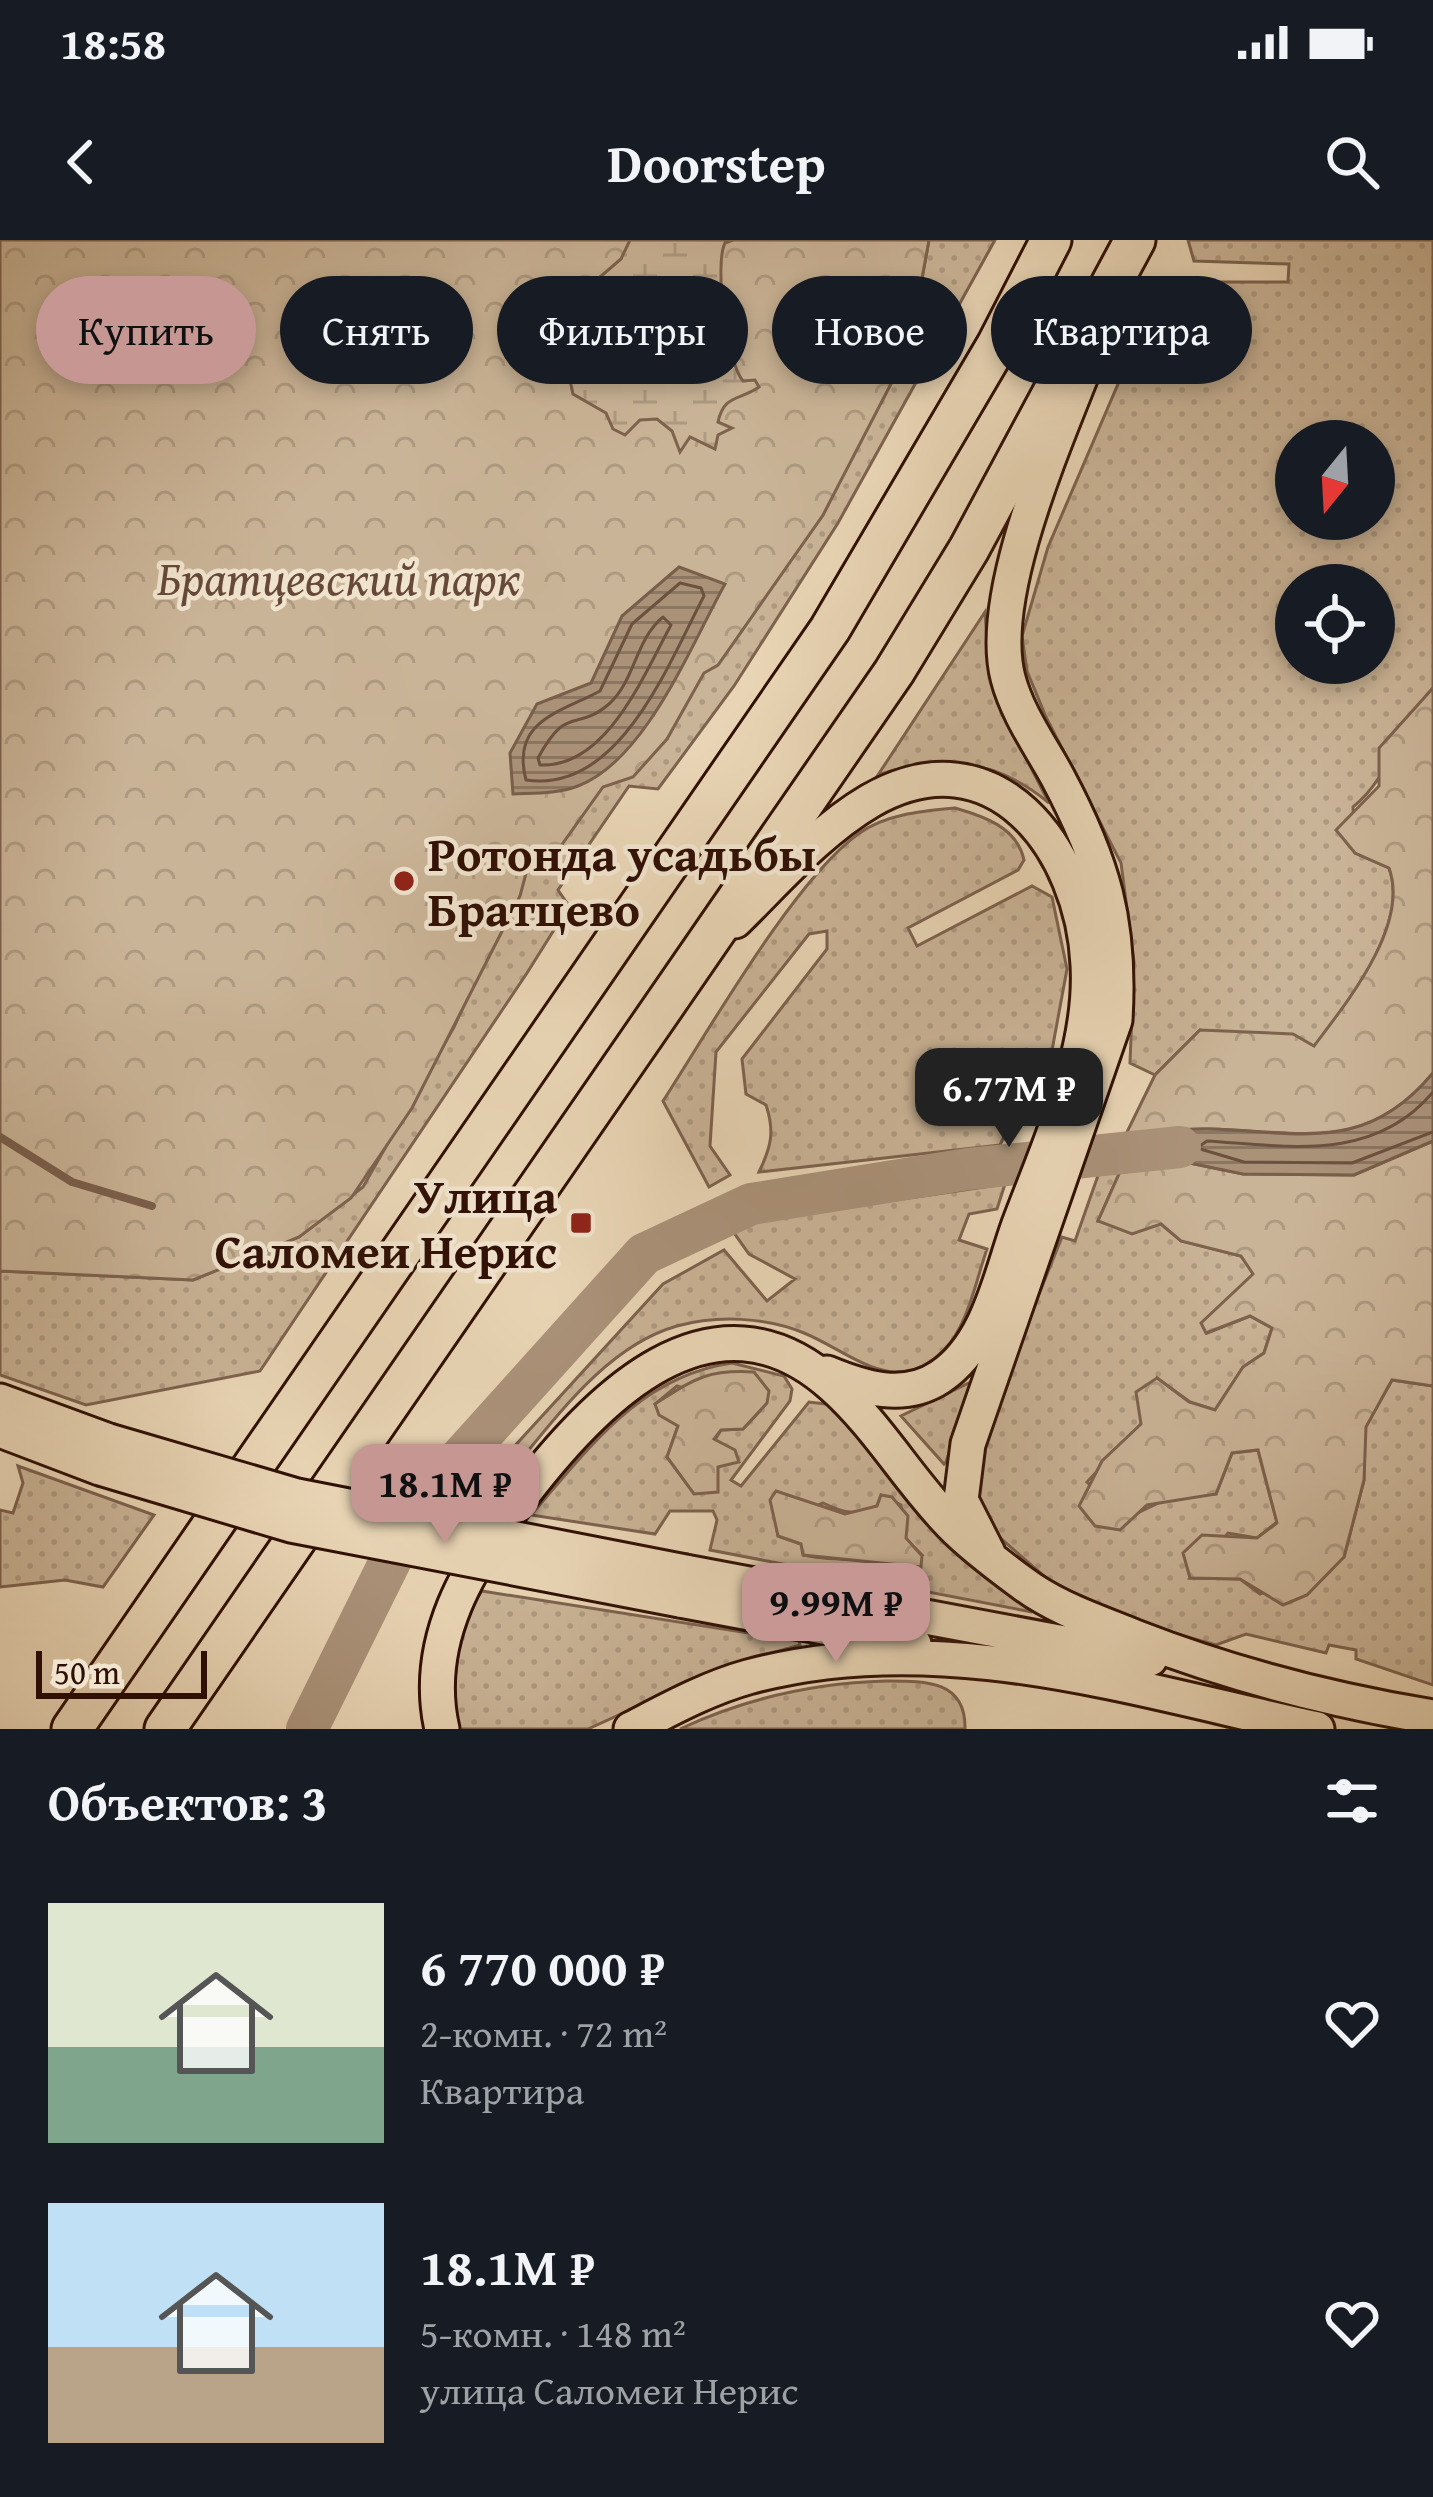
<!DOCTYPE html>
<html lang="ru">
<meta charset="utf-8">
<style>
body{margin:0;font-family:"Gentium Book Plus",serif;background:#242831;color:#f1f3f6;height:100vh;display:flex;flex-direction:column;font-size:45px;white-space:nowrap}
*{box-sizing:border-box;margin:0}
p{font-size:39px;color:#9ea1a6}
.icon{flex:none;width:66px;height:66px;fill:none;stroke:currentColor;stroke-width:2;stroke-linecap:round;stroke-linejoin:round}
.map{position:relative;height:1489px;overflow:hidden}
.side{display:flex;flex-direction:column;background:#171b24;flex:1}
.side>*{flex:none}
.banner{position:absolute;left:36px;top:36px;width:1362px;height:108px;display:flex;gap:24px}
.needle{width:78px;rotate:198deg}
.tools{position:absolute;left:1275px;top:180px;display:grid;gap:24px}
.tools a{display:grid;place-items:center;width:120px;height:120px;border-radius:50%;background:#171b24;box-shadow:0 6px 18px #0003;font-size:60px}
.scale{position:absolute;left:36px;bottom:30px;width:171px;box-sizing:border-box;padding-left:12px;border:6px solid #301005;border-top:0;font-size:33px;line-height:42px;white-space:nowrap;color:#301005;-webkit-text-stroke:9px #f1e4cf;paint-order:stroke}
.price{position:absolute;translate:-50% -102px;padding:0 27px;border-radius:24px;background:#c59692;color:#111;font-size:39px;line-height:78px;filter:drop-shadow(0 3px 6px #0008)}
.price::after{content:'';position:absolute;left:50%;top:72px;width:36px;height:27px;margin-left:-18px;background:inherit;clip-path:polygon(0 0,100% 0,50% 100%)}
.price.on{background:#222;color:#fff}
ul{padding:0;list-style:none}
li{display:flex;align-items:center;gap:36px;height:300px;padding:0 48px}
li span{display:grid;place-items:center;flex:none;width:336px;height:240px;border-radius:0px;color:#555}
li>.icon{margin-inline-start:auto}
span .icon{width:144px;height:144px;fill:#fffc;stroke-width:1}
li b{font-size:51px}
h2{display:flex;justify-content:space-between;align-items:center;height:144px;padding:0 48px;font-size:51px}
.chip{padding:0 42px;border-radius:54px;background:#171b24;box-shadow:0 6px 18px #0003;font-size:42px;line-height:108px}
.chip.on{background:#c59692;color:#111}
.status{display:flex;justify-content:space-between;align-items:center;height:84px;padding:0 60px;background:#171b24;direction:ltr}
.status svg{height:33px;fill:currentColor}
header{display:flex;justify-content:space-between;align-items:center;height:156px;padding:0 48px;background:#171b24;font-size:54px;font-weight:700}
.map>svg:first-child{display:block}
.grass{fill:url(#grass-dots);stroke:#7d624e;stroke-width:3;fill-rule:evenodd}
.forest{fill:url(#forest-crowns);stroke:#7d624e;stroke-width:3}
.wetland{fill:url(#wetland-marsh);stroke:#7d624e;stroke-width:3}
.water{fill:url(#water-rules);stroke:#795e4b;stroke-width:3}
.lines{fill:none;stroke-linecap:round;stroke-linejoin:round}
.shore{stroke:#6d513f;stroke-width:3}
.stream{stroke:#795e4b;stroke-width:8}
.river{stroke:#aa9279;stroke-width:42}
.major-casing{stroke:#301005;stroke-width:39}
.highway-casing{stroke:#301005;stroke-width:45}
.major{stroke:#e9d5b5;stroke-width:33}
.highway{stroke:#e9d5b5;stroke-width:39}
.major-bridge-casing{stroke:#301005;stroke-width:39;stroke-linecap:butt}
.major-bridge{stroke:#e9d5b5;stroke-width:33}
.poi-dot{fill:#8f2418;stroke:#f1e4cf;stroke-width:4.5}
.labels{text-anchor:middle;dominant-baseline:central;stroke-width:9;stroke-linejoin:round;paint-order:stroke}
.park-label{font-size:48px;font-style:italic;fill:#664938;stroke:#f1e4cf}
.poi-label{font-size:48px;font-weight:bold;fill:#301005;stroke:#f1e4cf;text-anchor:start}
</style>
<div class="status"><b>18:58</b><svg viewBox="0 0 49 12"><path d="M0 12V9h3v3zM5 12V6h3v6zM10 12V3h3v9zM15 12V0h3v12zM26 1h20v11H26zM47 4h2v5h-2z"/></svg></div>
<header><svg class="icon" aria-label="back" viewBox="0 0 24 24"><path d="M15 5l-7 7 7 7"/></svg>Doorstep<svg class="icon" aria-label="search" viewBox="0 0 24 24"><circle cx="10" cy="10" r="6"/><path d="M15 15l6 6"/></svg></header>
<div class="map">
<svg width="1433" height="1489" viewBox="0 0 1433 1489">
<defs>
<pattern id="grass-dots" width="8" height="8" patternUnits="userSpaceOnUse" patternTransform="scale(3)"><rect width="8" height="8" fill="#cab497"/><path d="M2 2h.1M6 6h.1" fill="none" stroke="#ae9a81" stroke-width="1.8" stroke-linecap="round"/></pattern>
<pattern id="forest-crowns" width="20" height="18" patternUnits="userSpaceOnUse" patternTransform="scale(3)"><rect width="20" height="18" fill="#cab497"/><path d="M2 6a3 3 0 1 1 6 0M12 15a3 3 0 1 1 6 0" fill="none" stroke="#ae9a81"/></pattern>
<pattern id="wetland-marsh" width="20" height="14" patternUnits="userSpaceOnUse" patternTransform="scale(3)"><rect width="20" height="14" fill="#cab497"/><path d="M1 5h8M5 5V1M11 12h8M15 12V8" fill="none" stroke="#ae9a81"/></pattern>
<pattern id="water-rules" width="6" height="5" patternUnits="userSpaceOnUse" patternTransform="scale(3)"><rect width="6" height="5" fill="#aa9279"/><path d="M0 2.5h6" fill="none" stroke="#8b7661"/></pattern>
</defs>
<rect width="100%" height="100%" fill="#e9d5b5"/>
<filter id="stains"><feTurbulence type="fractalNoise" baseFrequency=".00167" numOctaves="4"/><feColorMatrix values="0 0 0 0 .2 0 0 0 0 .09 0 0 0 0 .02 0 0 0 .5 -.17"/></filter>
<radialGradient id="worn" r=".72"><stop offset=".6" stop-color="#630" stop-opacity="0"/><stop offset="1" stop-color="#630" stop-opacity=".3"/></radialGradient>
<!-- grass -->
<path class="grass" d="M 929,0 L 995,0 L 838,283 L 734,446 L 658,549 L 629,546 L 558,650 L 569,666 L 527,733 L 260,1131 L 86,1165 L 0,1135 L 0,1031 L 193,1040 L 299,997 L 363,947 L 454,787 L 529,625 L 771,348 L 823,275 L 912,93 Z
M 1188,0 L 1433,0 L 1433,448 C 1398,484 1393,535 1353,567 L 1355,613 L 1389,628 C 1410,685 1347,763 1314,807 L 1200,790 L 1155,835 L 1130,823 L 1134,722 L 1121,623 L 1046,477 L 1027,431 L 1022,396 L 1048,307 L 1152,65 L 1182,42 L 1288,42 L 1289,24 L 1194,21 ZM 1296,201 L 1374,201 L 1374,279 L 1296,279 ZM 1296,345 L 1374,345 L 1374,423 L 1296,423 Z
M 985,372 L 989,431 L 1001,469 L 1049,563 C 996,519 942,513 878,535 Z
M 955,568 C 983,576 1017,587 1024,620 L 1018,630 L 908,688 L 917,706 L 1032,646 L 1052,657 L 1067,729 L 1048,832 L 1014,832 L 1012,880 L 1000,905 L 759,932 C 771,907 775,892 766,865 L 746,854 L 742,819 L 827,709 L 827,691 L 809,694 L 716,812 L 710,906 L 730,935 L 709,947 L 663,861 C 709,790 793,642 858,594 C 885,574 923,571 955,568 Z
M 1123,925 L 1098,981 L 1161,984 L 1181,1001 L 1241,1016 L 1254,1034 L 1202,1083 L 1207,1093 L 1250,1076 L 1272,1088 L 1264,1113 L 1243,1127 L 1215,1170 L 1190,1162 L 1157,1138 L 1141,1184 L 1087,1242 L 1129,1277 L 1169,1258 L 1216,1254 L 1232,1213 L 1258,1210 L 1277,1282 L 1257,1298 L 1228,1293 L 1190,1338 L 1240,1339 L 1260,1354 L 1344,1317 L 1364,1240 L 1365,1187 L 1392,1140 L 1433,1146 L 1433,1445 L 1356,1419 L 1356,1410 L 1329,1405 L 1326,1413 L 1246,1394 L 1216,1405 L 1109,1375 L 1052,1343 L 990,1289 L 976,1265 L 985,1188 L 1062,997 L 1075,1001 L 1101,927 Z
M 1005,944 L 997,969 L 969,974 L 959,1000 L 987,1009 C 976,1040 968,1086 944,1110 C 895,1160 851,1112 804,1093 C 766,1077 717,1075 677,1086 C 599,1108 546,1193 495,1250 L 479,1245 L 663,1044 L 724,1010 L 767,1061 L 795,1039 L 749,1014 L 732,990 L 765,979 Z
M 732,1123 L 784,1136 L 792,1149 L 790,1161 L 731,1240 L 741,1246 L 809,1162 L 834,1165 L 986,1336 L 1032,1372 L 710,1310 L 717,1280 L 713,1271 L 670,1271 L 655,1294 L 531,1275 C 589,1208 640,1136 732,1123 ZM 677,1146 L 759,1172 L 743,1189 L 721,1190 L 688,1245 L 667,1217 L 678,1186 L 655,1164 ZM 881,1255 L 901,1265 L 905,1298 L 922,1315 L 897,1325 C 882,1317 828,1322 804,1315 L 801,1304 L 778,1296 L 776,1284 L 823,1263 C 844,1273 855,1276 877,1266 Z
M 973,1141 L 946,1222 L 944,1224 L 901,1176 Z
M 18,1226 L 154,1275 L 103,1347 L 65,1340 L 0,1347 L 0,1270 L 13,1273 L 23,1243 Z
M 482,1351 L 799,1401 L 800,1405 L 726,1426 L 588,1489 L 458,1489 C 450,1447 457,1386 482,1351 Z
M 886,1441 C 925,1441 966,1440 965,1489 L 680,1489 C 746,1458 813,1443 886,1441 Z"/>
<!-- forest -->
<path class="forest" d="M 0,0 L 929,0 L 912,93 L 894,138 L 823,275 L 718,425 L 704,433 L 667,499 L 633,537 L 603,547 L 543,631 L 528,626 L 520,656 L 412,868 L 351,958 L 299,997 L 193,1040 L 0,1031 Z
M 1433,448 L 1433,833 C 1366,914 1301,891 1210,889 C 1183,888 1154,892 1126,894 L 1155,835 L 1200,790 L 1293,794 L 1314,806 C 1347,762 1410,685 1389,628 L 1355,613 L 1336,590 L 1379,546 L 1379,508 Z
M 1433,901 L 1433,1146 L 1392,1140 L 1366,1187 L 1364,1240 L 1344,1317 L 1307,1355 L 1283,1365 L 1240,1339 L 1190,1338 L 1183,1313 L 1202,1295 L 1257,1298 L 1277,1283 L 1258,1210 L 1232,1213 L 1216,1254 L 1147,1265 L 1120,1290 L 1095,1286 L 1079,1266 L 1102,1221 L 1141,1184 L 1136,1152 L 1157,1138 L 1189,1162 L 1215,1170 L 1243,1127 L 1264,1113 L 1272,1088 L 1250,1076 L 1206,1093 L 1201,1083 L 1253,1034 L 1241,1016 L 1181,1001 L 1161,984 L 1132,994 L 1098,981 L 1123,925 L 1180,921 L 1243,934 L 1354,935 Z
M 754,1132 L 769,1151 L 767,1163 L 743,1189 L 721,1190 L 714,1199 L 735,1210 L 739,1222 L 718,1227 L 718,1252 L 694,1254 L 667,1217 L 678,1186 L 659,1175 L 655,1164 C 693,1140 706,1129 754,1132 Z
M 776,1251 L 845,1274 L 877,1266 L 881,1255 L 892,1257 L 908,1276 L 906,1298 L 922,1316 L 921,1327 L 803,1315 L 801,1304 L 778,1296 L 770,1260 Z"/>
<!-- wetland -->
<path class="wetland" d="M 630,0 L 733,0 L 725,3 C 714,25 727,123 743,141 L 755,140 L 759,147 C 739,161 724,154 718,182 L 732,188 L 718,195 L 715,209 L 690,197 L 680,212 L 672,191 L 657,179 L 640,180 L 625,195 L 613,189 L 606,173 L 573,154 L 567,127 L 552,118 L 553,105 L 576,121 C 595,101 594,70 593,43 L 621,19 Z"/>
<!-- water -->
<path class="water" d="M 679,327 L 725,344 C 691,405 646,520 578,546 C 557,554 535,553 513,554 L 510,513 L 537,464 L 591,443 L 622,376 Z
M 1433,833 L 1433,901 L 1354,935 L 1243,934 L 1180,921 L 1123,925 L 1126,894 C 1154,892 1183,888 1210,889 C 1301,892 1366,914 1433,833 Z"/>
<g class="lines">
<!-- shore -->
<path class="shore" d="M 680,343 L 701,348 L 704,356 C 669,422 620,554 526,540 C 510,480 562,472 600,451 L 632,384 Z
M 663,377 L 671,385 C 644,434 607,528 540,525 L 538,518 C 568,463 575,493 609,464 C 635,441 635,400 663,377 Z
M 1433,852 C 1374,923 1287,906 1207,901 L 1197,908 L 1244,922 L 1352,923 L 1433,892"/>
<!-- stream -->
<path class="stream" d="M 0,897 L 72,942 L 152,966"/>
<!-- river -->
<path class="river" d="M 307,1489 L 418,1265 L 644,1014 L 751,964 L 968,929 L 1180,907"/>
<defs>
<path id="major" d="M 735,681 C 777,640 819,591 870,561 C 995,489 1083,610 1088,725 C 1093,813 1048,906 1018,987 C 1000,1038 988,1105 940,1137 C 904,1161 863,1148 827,1133
M 0,1161 L 109,1201
M 0,1190 L 100,1228
M 988,1313 L 961,1260 L 968,1204 L 1115,780 C 1121,682 1103,622 1057,536 C 1040,505 1017,473 1008,438 C 986,354 1059,194 1090,113
M 685,1332 L 1150,1419
M 680,1360 L 914,1404
M 442,1489 C 422,1401 469,1325 521,1257 C 594,1161 712,1037 833,1146 C 878,1186 909,1241 951,1284 C 970,1304 998,1325 1021,1342 C 1055,1368 1096,1381 1135,1397 C 1233,1435 1329,1460 1433,1477
M 631,1489 C 668,1470 708,1448 748,1437 C 937,1385 1132,1449 1317,1489"/>
<path id="highway" d="M 72,1489 L 830,389 L 997,105 L 1051,0
M 165,1489 L 894,432 L 969,309 L 1135,0"/>
</defs>
<!-- major casing -->
<use href="#major" class="major-casing"/>
<!-- highway casing -->
<use href="#highway" class="highway-casing"/>
<!-- major -->
<use href="#major" class="major"/>
<!-- highway -->
<use href="#highway" class="highway"/>
<defs>
<path id="major-bridge" d="M 109,1201 L 297,1256 L 685,1332
M 100,1228 L 291,1285 L 680,1360"/>
</defs>
<!-- major-bridge casing -->
<use href="#major-bridge" class="major-bridge-casing"/>
<!-- major-bridge -->
<use href="#major-bridge" class="major-bridge"/>
</g>
<!-- markers -->
<g class="poi-dot">
<circle cx="404" cy="641" r="12"/>
<rect x="569" y="971" width="24" height="24" rx="6"/>
</g>
<g class="labels">
<!-- park labels -->
<g class="park-label">
<text x="339" y="337">Братцевский парк</text>
</g>
<!-- poi labels -->
<g class="poi-label">
<text x="428" y="613">Ротонда усадьбы<tspan x="428" dy="55">Братцево</tspan></text>
<text x="557" y="955" text-anchor="end">Улица<tspan x="557" dy="55">Саломеи Нерис</tspan></text>
</g>
</g>
<rect width="100%" height="100%" filter="url(#stains)"/>
<rect width="100%" height="100%" fill="url(#worn)"/>
</svg>
<div class="tools">
<a><svg class="needle" viewBox="-14 -14 28 28"><path d="M0-13l5 13h-10z" fill="#e53935"/><path d="M0 13l5-13h-10z" fill="#9ea1a6"/></svg></a>
<a><svg class="icon" aria-label="locate" viewBox="0 0 24 24"><circle cx="12" cy="12" r="6"/><path d="M12 2v4M12 18v4M2 12h4M18 12h4"/></svg></a>
</div>
<div class="scale">50 m</div>
<b class="price on" style="left:1009px;top:910px">6.77M ₽</b>
<b class="price" style="left:445px;top:1306px">18.1M ₽</b>
<b class="price" style="left:836px;top:1425px">9.99M ₽</b>
<div class="banner">
<a class="chip on">Купить</a>
<a class="chip">Снять</a>
<a class="chip">Фильтры</a>
<a class="chip">Новое</a>
<a class="chip">Квартира</a>
</div>
</div>
<section class="side">
<h2>Объектов: 3<svg class="icon" aria-label="filters" viewBox="0 0 24 24"><path d="M4 7h16M4 17h16"/><circle cx="9" cy="7" r="2"/><circle cx="15" cy="17" r="2"/></svg></h2>
<ul>
<li><span style="background:linear-gradient(#dfe7d0 60%,#7fa58c 0)"><svg class="icon" aria-label="home" viewBox="0 0 24 24"><path d="M3 11l9-7 9 7M6 9v11h12V9"/></svg></span><div><b>6 770 000 ₽</b><p>2-комн. · 72 m²</p><p>Квартира</p></div><svg class="icon" aria-label="heart" viewBox="0 0 24 24"><path d="M12 20l-8-8c-3-5 5-10 8-4 3-6 11-1 8 4z"/></svg></li>
<li><span style="background:linear-gradient(#bfe0f5 60%,#b9a48a 0)"><svg class="icon" aria-label="home" viewBox="0 0 24 24"><path d="M3 11l9-7 9 7M6 9v11h12V9"/></svg></span><div><b>18.1M ₽</b><p>5-комн. · 148 m²</p><p>улица Саломеи Нерис</p></div><svg class="icon" aria-label="heart" viewBox="0 0 24 24"><path d="M12 20l-8-8c-3-5 5-10 8-4 3-6 11-1 8 4z"/></svg></li>
</ul>
</section>
